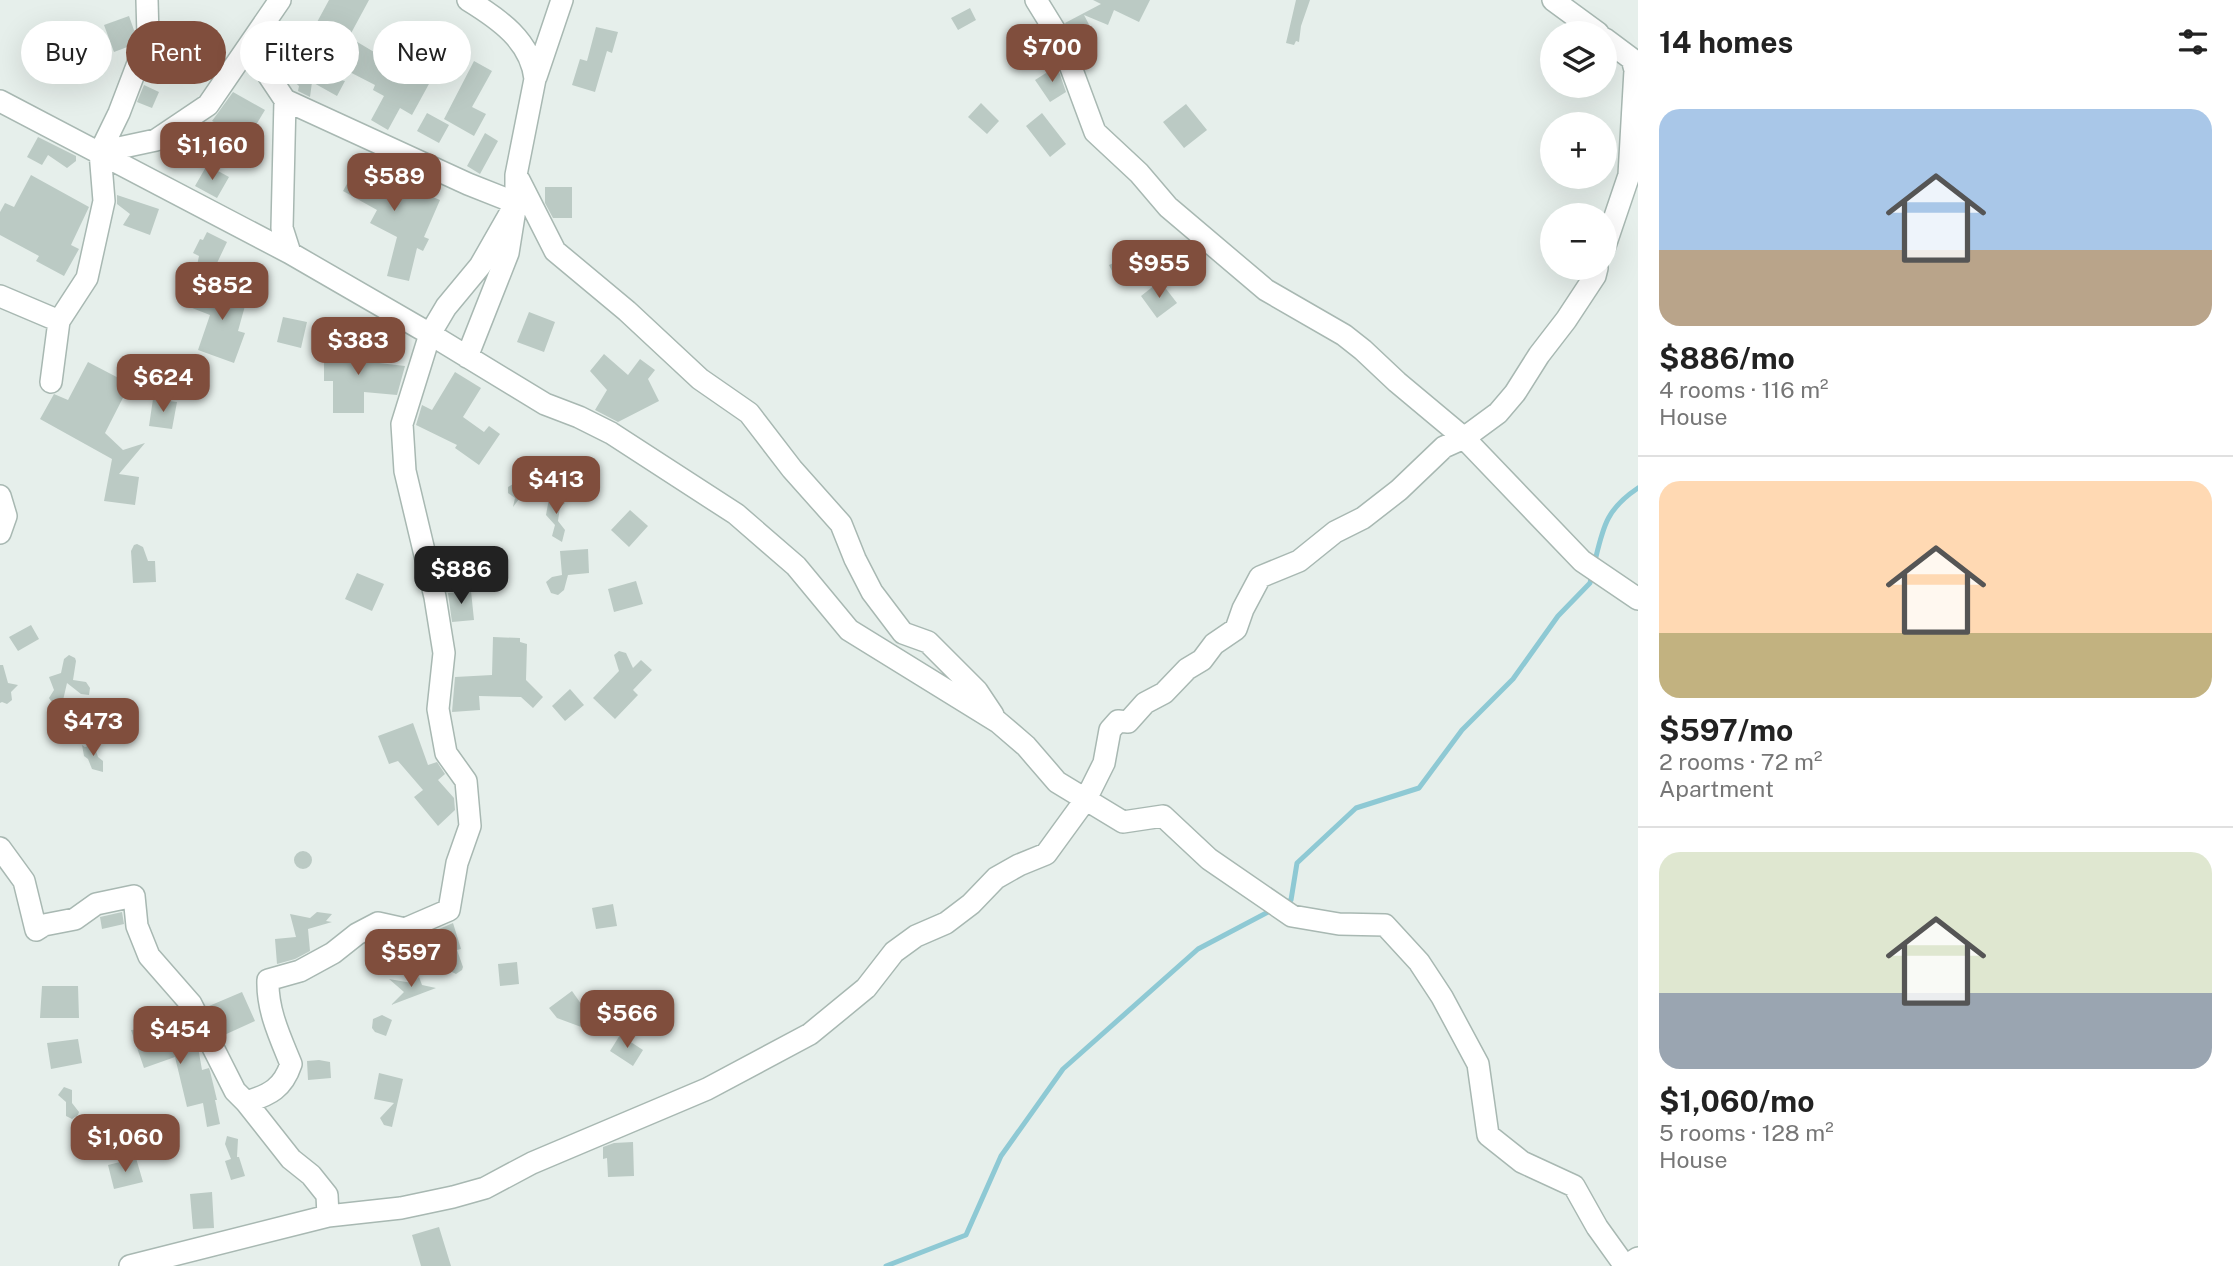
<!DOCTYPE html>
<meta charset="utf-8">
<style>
body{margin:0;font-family:"Public Sans",sans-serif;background:#f6f6f6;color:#222;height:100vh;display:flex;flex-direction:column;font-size:26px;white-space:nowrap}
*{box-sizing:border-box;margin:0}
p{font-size:23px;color:#767676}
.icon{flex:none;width:38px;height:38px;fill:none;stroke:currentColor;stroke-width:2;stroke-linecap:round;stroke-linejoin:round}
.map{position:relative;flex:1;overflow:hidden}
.sheet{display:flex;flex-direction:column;background:#fff;width:595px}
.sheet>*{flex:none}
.guide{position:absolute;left:21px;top:21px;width:665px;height:63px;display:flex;gap:14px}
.controls{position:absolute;left:1540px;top:21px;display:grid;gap:14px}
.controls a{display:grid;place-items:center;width:77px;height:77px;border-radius:50%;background:#fff;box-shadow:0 7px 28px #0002;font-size:35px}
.price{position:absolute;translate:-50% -60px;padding:0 16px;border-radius:14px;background:#804e3d;color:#fff;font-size:23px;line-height:46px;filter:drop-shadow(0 2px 4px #0008)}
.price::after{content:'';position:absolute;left:50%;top:42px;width:21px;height:16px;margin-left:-10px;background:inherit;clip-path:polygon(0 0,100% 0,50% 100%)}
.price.active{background:#222;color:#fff}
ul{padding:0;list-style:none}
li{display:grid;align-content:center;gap:14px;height:371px;padding:0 21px}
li+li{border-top:2px solid #e0e0e0}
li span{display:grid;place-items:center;height:217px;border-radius:21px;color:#555}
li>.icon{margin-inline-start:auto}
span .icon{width:126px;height:126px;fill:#fffc;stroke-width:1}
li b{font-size:30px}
h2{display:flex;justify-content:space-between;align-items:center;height:84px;padding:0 21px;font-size:30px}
.pill{padding:0 24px;border-radius:32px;background:#fff;box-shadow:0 7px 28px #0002;font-size:24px;line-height:63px}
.pill.active{background:#804e3d;color:#fff}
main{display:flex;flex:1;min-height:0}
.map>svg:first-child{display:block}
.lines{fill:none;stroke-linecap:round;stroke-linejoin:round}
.stream{stroke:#8ec9d4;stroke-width:5}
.building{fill:#bbcac4}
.minor-casing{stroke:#a8b8b2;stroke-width:24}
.minor{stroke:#fff;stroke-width:21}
</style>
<main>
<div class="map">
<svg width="1638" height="1266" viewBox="0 0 1638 1266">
<rect width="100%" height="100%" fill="#e6efeb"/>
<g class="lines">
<!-- stream -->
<path class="stream" d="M 1594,565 C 1603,528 1605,510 1638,488
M 1283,904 L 1291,900 L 1297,863 L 1356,808 L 1419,788 L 1462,730 L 1513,679 L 1558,616 L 1590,583 L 1592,574
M 886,1266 L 966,1235 L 1001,1156 L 1063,1069 L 1198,949 L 1272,910"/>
</g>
<!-- building -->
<path class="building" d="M 329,0 L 369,0 L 349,37 L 379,55 L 430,82 L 412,115 L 400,108 L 388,130 L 371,120 L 384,96 L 373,90 L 375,85 L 303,48 Z
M 1093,0 L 1150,0 L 1139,22 L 1114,10 L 1108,25 L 1084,15 L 1095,36 L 1077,46 L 1065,23 L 1101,4 Z
M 1296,0 L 1310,0 L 1301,26 L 1299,42 L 1296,41 L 1294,45 L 1286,43 Z
M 970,8 L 976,20 L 958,30 L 951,18 Z
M 129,16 L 135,33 L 130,46 L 114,52 L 104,25 Z
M 596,27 L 618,32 L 612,53 L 607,51 L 595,92 L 572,85 L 580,59 L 587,61 Z
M 307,55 L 316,57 L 313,74 L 345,81 L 337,96 L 312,82 L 310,97 L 298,91 L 299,86 L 288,76 L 299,71 L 302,72 Z
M 474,61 L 492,71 L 472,107 L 486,114 L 474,136 L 444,119 Z
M 1057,66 L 1066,92 L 1050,102 L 1035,80 Z
M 144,85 L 159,92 L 152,108 L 137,102 Z
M 233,92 L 265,110 L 247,140 L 212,121 Z
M 981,103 L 999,121 L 987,134 L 968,117 Z
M 1186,104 L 1207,130 L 1184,148 L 1163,122 Z
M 427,113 L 449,125 L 439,143 L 417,131 Z
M 1042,113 L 1066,144 L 1050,157 L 1026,126 Z
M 485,133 L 498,141 L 480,174 L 467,166 Z
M 38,137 L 76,156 L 76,161 L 67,168 L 48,155 L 42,165 L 27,157 Z
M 364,154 L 390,168 L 382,182 L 419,198 L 421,192 L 440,200 L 424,237 L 429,239 L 423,251 L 417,248 L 409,281 L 387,276 L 397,237 L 370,223 L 377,210 L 343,191 Z
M 207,165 L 229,177 L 217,198 L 195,186 Z
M 31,175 L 89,207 L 71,245 L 79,249 L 64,276 L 36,261 L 39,256 L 0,235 L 0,212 L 5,203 L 14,207 Z
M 545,187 L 572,187 L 572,218 L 553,218 L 545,203 Z
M 117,195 L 159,209 L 150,235 L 123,225 L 130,214 L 117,204 Z
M 207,232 L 227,242 L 208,282 L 196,270 L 199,256 L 193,253 L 200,239 L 203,240 Z
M 1131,255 L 1137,269 L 1116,279 L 1109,265 Z
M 1160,281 L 1177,303 L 1157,318 L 1141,296 Z
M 202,283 L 248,295 L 238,331 L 245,333 L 234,363 L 198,350 L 210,315 L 187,306 L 204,296 Z
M 529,312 L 555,322 L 544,352 L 517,342 Z
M 283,317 L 307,322 L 301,348 L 277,342 Z
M 324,348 L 348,348 L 380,353 L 379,363 L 405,366 L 397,395 L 364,392 L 364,413 L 333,413 L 333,381 L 324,381 Z
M 604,354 L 628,375 L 640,359 L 655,370 L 648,379 L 659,401 L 618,422 L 595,410 L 607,390 L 590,371 Z
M 88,362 L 130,384 L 105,433 L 123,450 L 145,443 L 119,474 L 139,477 L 135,505 L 104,501 L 112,459 L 40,419 L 54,394 L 68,400 Z
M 455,372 L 481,388 L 463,417 L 484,432 L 489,426 L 500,434 L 479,465 L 455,448 L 457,445 L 416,425 L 422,405 L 432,410 Z
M 153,399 L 177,402 L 172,429 L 149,426 Z
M 527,464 L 535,468 L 537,472 L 541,470 L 513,507 L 515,498 L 508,493 L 508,487 L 518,481 L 520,469 Z
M 550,493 L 565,503 L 560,507 L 558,521 L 565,530 L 562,542 L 552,536 L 555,525 L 546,515 Z
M 630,510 L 648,526 L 629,547 L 611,530 Z
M 137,544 L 143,547 L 148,561 L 155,561 L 156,582 L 133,583 L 131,551 L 134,545 Z
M 588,549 L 589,573 L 568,575 L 564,590 L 558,595 L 551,593 L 546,582 L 552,577 L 562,575 L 560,551 Z
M 357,573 L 384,584 L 372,611 L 345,599 Z
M 636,581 L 643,604 L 614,612 L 608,589 Z
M 471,591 L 474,620 L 452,622 L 448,593 Z
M 31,625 L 39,639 L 18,651 L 9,637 Z
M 493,637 L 520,638 L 520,642 L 527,644 L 526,680 L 543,697 L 533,708 L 521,697 L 479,696 L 480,710 L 452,712 L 455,677 L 492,675 Z
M 619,651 L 626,653 L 633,668 L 641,660 L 652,670 L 633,690 L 638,695 L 615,719 L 593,698 L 619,671 L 614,655 Z
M 69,655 L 75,658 L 76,661 L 73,680 L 86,682 L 90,688 L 89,695 L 81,694 L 67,683 L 61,709 L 59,704 L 53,704 L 49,698 L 54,690 L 49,677 L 61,673 L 64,659 Z
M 0,665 L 3,665 L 8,683 L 18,685 L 11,692 L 12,700 L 7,704 L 2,702 L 0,703 Z
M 570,689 L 584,705 L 565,721 L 552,706 Z
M 91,708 L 112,708 L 112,725 L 92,725 Z
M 413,723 L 428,765 L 437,762 L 445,774 L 438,780 L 454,798 L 455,810 L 438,826 L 414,797 L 423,790 L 398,761 L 389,764 L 378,736 Z
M 82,745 L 85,747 L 91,745 L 95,748 L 98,757 L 103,761 L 103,772 L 92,769 L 88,759 L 84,756 Z
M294 860a9 9 0 1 1 18 0a9 9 0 1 1-18 0Z
M 613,904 L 617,926 L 596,929 L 592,908 Z
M 122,912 L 124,924 L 102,929 L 100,917 Z
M 317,912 L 332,914 L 326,921 L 332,922 L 308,929 L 310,951 L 295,959 L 277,964 L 275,939 L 296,937 L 290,914 L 310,918 Z
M 453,923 L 461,949 L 457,950 L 463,967 L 462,970 L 456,974 L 450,971 L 445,954 L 426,961 L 420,945 L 441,936 L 439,929 Z
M 517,962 L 519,984 L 500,986 L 498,964 Z
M 419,977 L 422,985 L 436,988 L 391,1005 L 404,992 L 389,979 L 412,983 Z
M 42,986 L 78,986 L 79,1018 L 40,1018 Z
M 572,991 L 589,1015 L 605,1020 L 600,1034 L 557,1018 L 549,1008 Z
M 242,992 L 255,1021 L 222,1036 L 209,1006 Z
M 382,1015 L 392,1020 L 386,1036 L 375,1032 L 372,1028 L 373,1019 Z
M 167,1022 L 171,1032 L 174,1031 L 177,1040 L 193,1037 L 198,1047 L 202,1070 L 209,1068 L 210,1071 L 217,1100 L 215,1100 L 220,1124 L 207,1127 L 203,1103 L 187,1107 L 175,1057 L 144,1068 L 131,1030 L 146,1029 Z
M 620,1035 L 643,1050 L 633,1066 L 610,1051 Z
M 78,1039 L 82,1063 L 51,1069 L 47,1043 Z
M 319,1060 L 330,1062 L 331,1078 L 308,1080 L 307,1061 Z
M 379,1073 L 403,1079 L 392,1127 L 384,1125 L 380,1118 L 394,1103 L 374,1099 Z
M 64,1087 L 72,1090 L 72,1103 L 79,1112 L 78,1115 L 72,1119 L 66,1116 L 66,1102 L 58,1095 Z
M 170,1115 L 177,1143 L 145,1151 L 138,1123 Z
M 227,1136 L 238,1139 L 237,1157 L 239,1157 L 245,1176 L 231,1180 L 225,1161 L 231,1159 L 225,1144 Z
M 633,1142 L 634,1176 L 608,1177 L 607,1158 L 603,1159 L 603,1147 L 614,1143 Z
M 136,1158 L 143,1182 L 114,1189 L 108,1165 Z
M 212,1192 L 214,1228 L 193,1229 L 190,1194 Z
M 439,1227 L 451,1266 L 421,1266 L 412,1235 Z"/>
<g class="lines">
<defs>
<path id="minor" d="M 1036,0 L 1057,34 L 1066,54 L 1095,132 L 1139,173 L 1168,207 L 1266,290 L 1344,335 L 1363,350 L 1397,382 L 1464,438 L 1582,561 L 1638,599
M 1553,0 L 1598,33
M 1605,39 L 1632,59 L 1635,70 L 1629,175 L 1605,246
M 249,46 L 285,100 L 468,184 L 516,203 L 508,253 L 467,357
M 536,77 L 562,0
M 285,100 L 282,228 L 290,253
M 0,101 L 290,253 L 430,334 L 545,404 L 579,417 L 611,433 L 736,514 L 796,566 L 849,630 L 998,722 L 1026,746 L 1057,782 L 1123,822 L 1163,816 L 1209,859 L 1292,916 L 1339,924 L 1385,925 L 1419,962 L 1442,997 L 1478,1064 L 1488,1135 L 1522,1162 L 1574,1186 L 1597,1227 L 1625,1266 L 1638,1258
M 100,152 L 156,140 L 208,105 L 280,0
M 519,180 L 555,251 L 627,311 L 700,379 L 749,413 L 792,469 L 841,524 L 855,559 L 872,592 L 903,633 L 928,642 L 977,691 L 993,715
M 0,296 L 59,321
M 51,382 L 59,321 L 87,278 L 104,201 L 100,152 L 119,113 L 148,37 L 147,0
M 0,496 L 6,516 L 0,533
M 0,848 L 24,881 L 36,930 L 44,925 L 75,919 L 96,904 L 134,896 L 137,926 L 149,956 L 191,1004 L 235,1091 L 246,1102 L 291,1159 L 311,1175 L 327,1195 L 328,1216
M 246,1102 C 270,1095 283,1088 291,1064 C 280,1037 267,1010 268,980 L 300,971 L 333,953 L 357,934 L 378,923 L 405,929 L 449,910 L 457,863 L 470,826 L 466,781 L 446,753 L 438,709 L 444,653 L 435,597 L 405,471 L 402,424 L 430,334 L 446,307 L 480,266 L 516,203 L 516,175 L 535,79 C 531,41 499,19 468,0
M 130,1266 L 328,1216 L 401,1208 L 453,1197 L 485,1188 L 532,1163 L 707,1089 L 810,1034 L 866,988 L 894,952 L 916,936 L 946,923 L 971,904 L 996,878 L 1019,865 L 1046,854 L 1086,799 L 1104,763 L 1110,730 L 1118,721 L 1128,722 L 1145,703 L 1164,693 L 1187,669 L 1202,660 L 1214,644 L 1236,629 L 1243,609 L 1260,577 L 1299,561 L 1335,532 L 1363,518 L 1399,490 L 1444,447 L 1464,438 L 1498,413 L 1515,393 L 1539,355 L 1566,320 L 1595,276 L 1597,268"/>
</defs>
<!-- minor casing -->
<use href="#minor" class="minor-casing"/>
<!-- minor -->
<use href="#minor" class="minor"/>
</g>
</svg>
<div class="controls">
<a><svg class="icon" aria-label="layers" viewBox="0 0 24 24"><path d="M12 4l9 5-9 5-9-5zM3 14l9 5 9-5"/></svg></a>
<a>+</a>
<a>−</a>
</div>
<b class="price" style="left:1052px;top:84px">$700</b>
<b class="price" style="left:212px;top:182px">$1,160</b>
<b class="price" style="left:394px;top:213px">$589</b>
<b class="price" style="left:1159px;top:300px">$955</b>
<b class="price" style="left:222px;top:322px">$852</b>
<b class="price" style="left:358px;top:377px">$383</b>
<b class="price" style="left:163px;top:414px">$624</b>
<b class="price" style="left:556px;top:516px">$413</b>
<b class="price active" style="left:461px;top:606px">$886</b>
<b class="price" style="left:93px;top:758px">$473</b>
<b class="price" style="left:411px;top:989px">$597</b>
<b class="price" style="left:627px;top:1050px">$566</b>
<b class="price" style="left:180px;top:1066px">$454</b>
<b class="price" style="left:125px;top:1174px">$1,060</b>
<div class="guide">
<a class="pill">Buy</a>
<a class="pill active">Rent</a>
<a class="pill">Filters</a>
<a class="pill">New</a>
</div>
</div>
<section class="sheet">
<h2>14 homes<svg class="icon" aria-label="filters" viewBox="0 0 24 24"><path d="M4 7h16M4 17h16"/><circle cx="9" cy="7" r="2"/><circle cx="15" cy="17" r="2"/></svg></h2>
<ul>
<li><span style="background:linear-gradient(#a9c7e8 65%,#b9a48a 0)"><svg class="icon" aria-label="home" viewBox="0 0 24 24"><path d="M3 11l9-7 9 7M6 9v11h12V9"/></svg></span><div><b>$886/mo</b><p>4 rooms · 116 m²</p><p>House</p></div></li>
<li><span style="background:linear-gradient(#ffd9b3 70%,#c2b280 0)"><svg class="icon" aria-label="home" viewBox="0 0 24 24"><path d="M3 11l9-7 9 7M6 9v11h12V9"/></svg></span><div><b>$597/mo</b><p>2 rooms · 72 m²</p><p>Apartment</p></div></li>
<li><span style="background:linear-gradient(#dfe7d0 65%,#9aa5b1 0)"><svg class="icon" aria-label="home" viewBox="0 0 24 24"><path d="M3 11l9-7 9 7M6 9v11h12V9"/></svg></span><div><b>$1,060/mo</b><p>5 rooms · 128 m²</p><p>House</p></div></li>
</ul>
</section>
</main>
